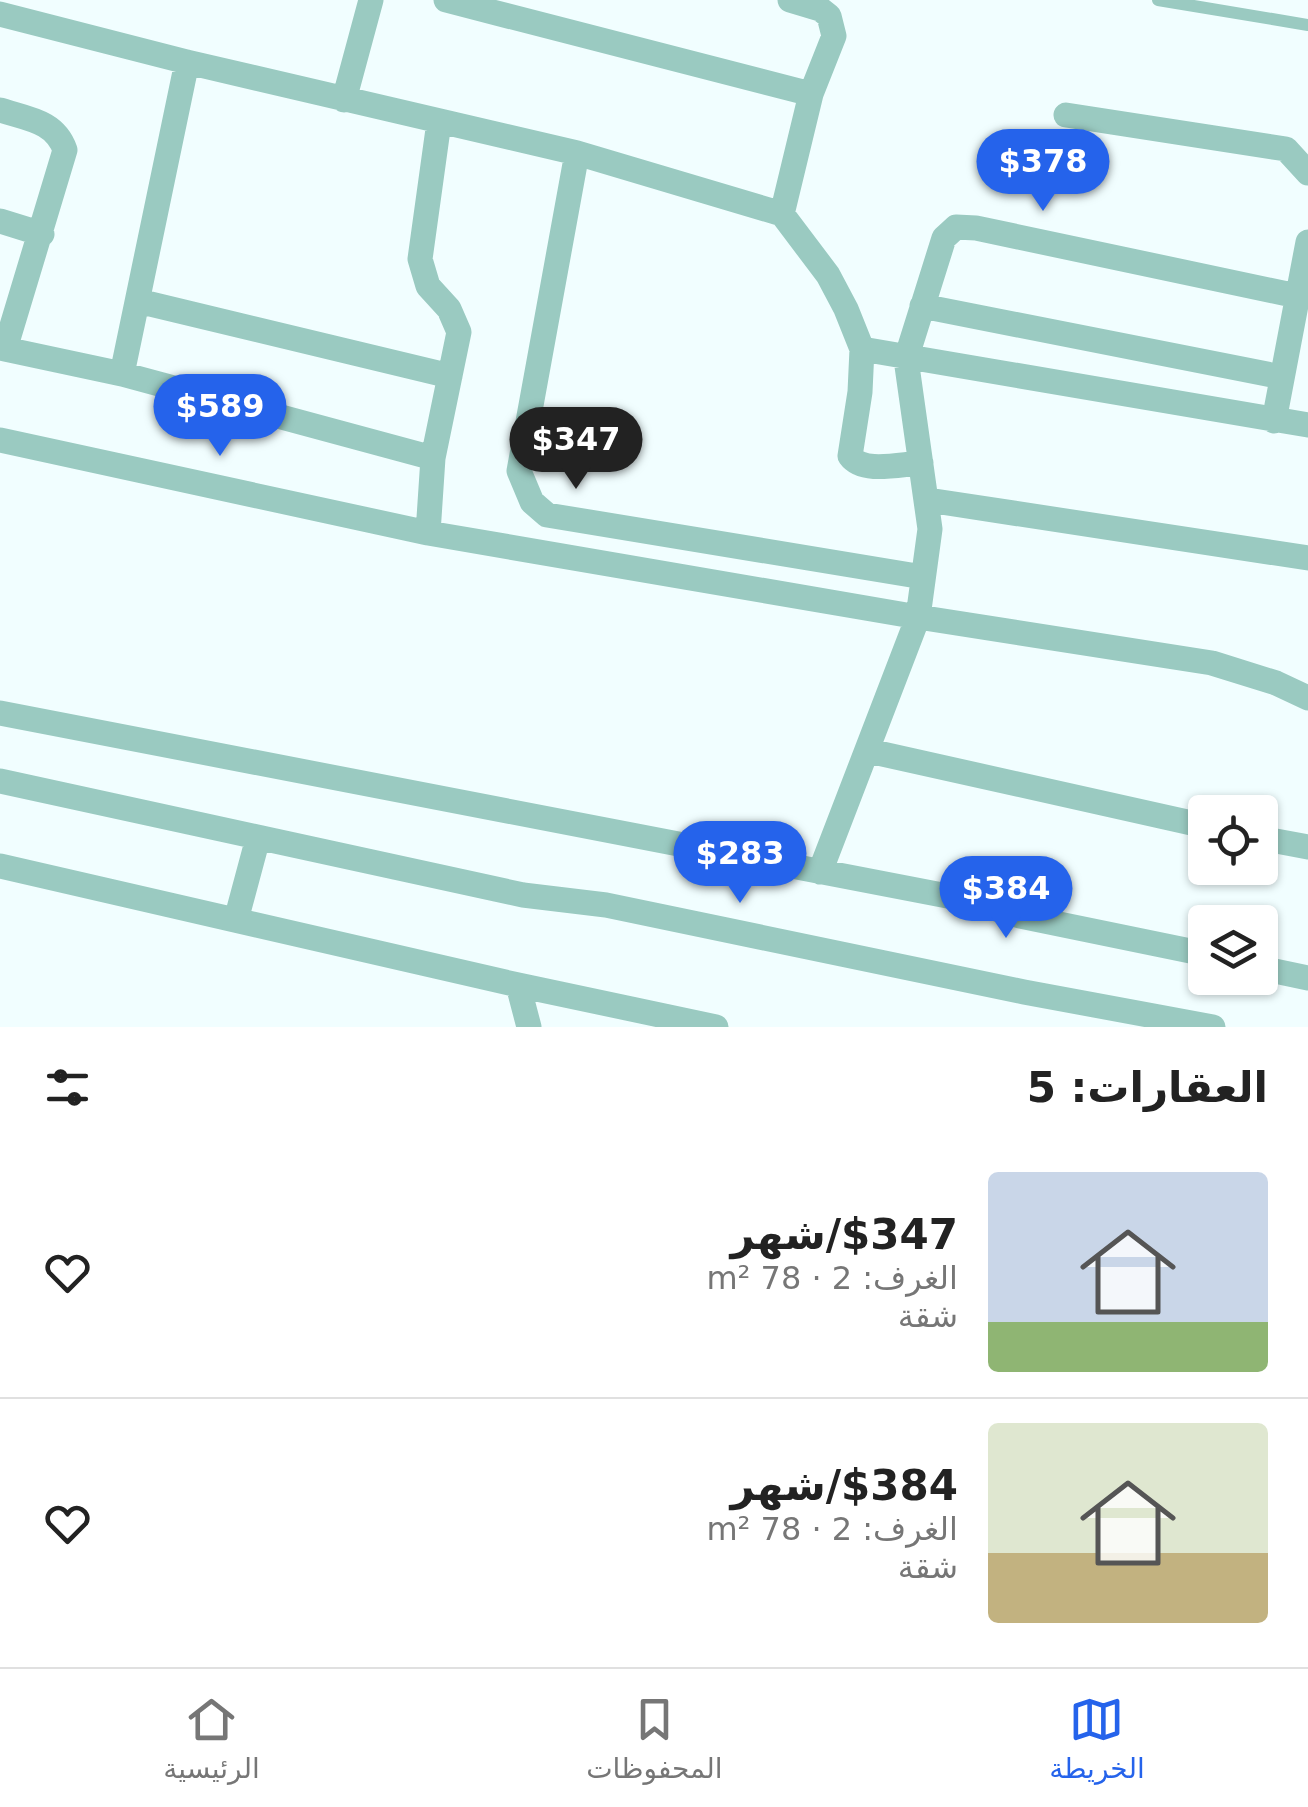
<!DOCTYPE html>
<html lang="ar">
<meta charset="utf-8">
<style>
body{margin:0;font-family:"DejaVu Sans",Cairo,sans-serif;background:#f6f6f6;color:#222;direction:rtl;height:100vh;display:flex;flex-direction:column;font-size:38px;white-space:nowrap}
*{box-sizing:border-box;margin:0}
p{font-size:32px;color:#767676}
.icon{flex:none;width:55px;height:55px;fill:none;stroke:currentColor;stroke-width:2;stroke-linecap:round;stroke-linejoin:round}
.map{position:relative;height:1027px;overflow:hidden;direction:ltr}
.panel{display:flex;flex-direction:column;background:#fff;flex:1}
.panel>*{flex:none}
.buttons{position:absolute;left:1188px;top:795px;display:grid;gap:20px}
.buttons a{display:grid;place-items:center;width:90px;height:90px;border-radius:10px;background:#fff;box-shadow:0 2px 8px #0004;font-size:50px}
.price{position:absolute;translate:-50% -85px;padding:0 22px;border-radius:35px;background:#2563eb;color:#fff;font-size:32px;line-height:65px;filter:drop-shadow(0 2px 5px #0008)}
.price::after{content:'';position:absolute;left:50%;top:60px;width:30px;height:22px;margin-left:-15px;background:inherit;clip-path:polygon(0 0,100% 0,50% 100%)}
.price.current{background:#222;color:#fff}
ul{padding:0;list-style:none}
li{display:flex;align-items:center;gap:30px;height:250px;padding:0 40px}
li+li{border-top:2px solid #e0e0e0}
li span{display:grid;place-items:center;flex:none;width:280px;height:200px;border-radius:10px;color:#555}
li>.icon{margin-inline-start:auto}
span .icon{width:120px;height:120px;fill:#fffc;stroke-width:1}
li b{font-size:42px}
h2{display:flex;justify-content:space-between;align-items:center;height:120px;padding:0 40px;font-size:42px}
.dock{display:flex;justify-content:space-around;align-items:center;height:140px;border-top:2px solid #e0e0e0;background:#fff;font-size:28px;color:#767676}
.dock a{display:grid;justify-items:center;gap:5px}
.dock .current{color:#2563eb}
.map>svg:first-child{display:block}
.lines{fill:none;stroke-linecap:round;stroke-linejoin:round}
.lane{stroke:#9acac1;stroke-width:12}
.street{stroke:#9acac1;stroke-width:25}
</style>
<div class="map">
<svg width="1308" height="1027" viewBox="0 0 1308 1027">
<rect width="100%" height="100%" fill="#f1feff"/>
<g class="lines">
<!-- lane -->
<path class="lane" d="M 1158,0 L 1308,25"/>
<!-- street -->
<path class="street" d="M 446,0 L 811,94
M 0,14 L 187,62 L 577,153 L 782,214 L 828,275 L 846,309 L 862,349 L 860,392 L 850,456 C 863,474 900,464 921,463
M 344,100 L 371,0
M 0,110 C 28,119 55,121 65,150 L 5,349
M 1066,115 L 1286,149 L 1308,173
M 577,153 L 519,471 L 532,502 L 547,515 L 923,577
M 782,214 L 811,94 L 834,36 L 829,16 L 820,9 L 790,0
M 0,221 L 42,234
M 138,301 L 450,376
M 922,306 L 1282,377
M 0,348 L 122,374 L 433,458
M 862,349 L 1308,425
M 122,374 L 187,62
M 1274,421 L 1308,242
M 0,440 L 428,533 L 918,617 L 1212,663 L 1276,683 L 1308,698
M 928,500 L 1308,558
M 428,533 L 433,458 L 459,332 L 449,309 L 428,286 L 420,259 L 439,122
M 0,713 L 963,899 L 1020,916 L 1205,954
M 869,751 L 1205,826
M 0,781 L 523,895 L 606,905 L 1024,992 L 1213,1027
M 1260,838 L 1308,847
M 0,866 L 518,985 L 716,1027
M 820,872 L 918,617 L 930,529 L 906,359 L 944,238 L 956,227 L 976,228 L 1297,296
M 236,920 L 258,838
M 1260,968 L 1308,978
M 518,985 L 529,1027"/>
</g>
</svg>
<div class="buttons">
<a><svg class="icon" aria-label="locate" viewBox="0 0 24 24"><circle cx="12" cy="12" r="6"/><path d="M12 2v4M12 18v4M2 12h4M18 12h4"/></svg></a>
<a><svg class="icon" aria-label="layers" viewBox="0 0 24 24"><path d="M12 4l9 5-9 5-9-5zM3 14l9 5 9-5"/></svg></a>
</div>
<b class="price" style="left:1043px;top:214px">$378</b>
<b class="price" style="left:220px;top:459px">$589</b>
<b class="price current" style="left:576px;top:492px">$347</b>
<b class="price" style="left:740px;top:906px">$283</b>
<b class="price" style="left:1006px;top:941px">$384</b>
</div>
<section class="panel">
<h2>العقارات: 5<svg class="icon" aria-label="filters" viewBox="0 0 24 24"><path d="M4 7h16M4 17h16"/><circle cx="9" cy="7" r="2"/><circle cx="15" cy="17" r="2"/></svg></h2>
<ul>
<li><span style="background:linear-gradient(#c9d6e8 75%,#8fb573 0)"><svg class="icon" aria-label="home" viewBox="0 0 24 24"><path d="M3 11l9-7 9 7M6 9v11h12V9"/></svg></span><div><b>$347/شهر</b><p>الغرف: 2 · 78 m²</p><p>شقة</p></div><svg class="icon" aria-label="heart" viewBox="0 0 24 24"><path d="M12 20l-8-8c-3-5 5-10 8-4 3-6 11-1 8 4z"/></svg></li>
<li><span style="background:linear-gradient(#dfe7d0 65%,#c2b280 0)"><svg class="icon" aria-label="home" viewBox="0 0 24 24"><path d="M3 11l9-7 9 7M6 9v11h12V9"/></svg></span><div><b>$384/شهر</b><p>الغرف: 2 · 78 m²</p><p>شقة</p></div><svg class="icon" aria-label="heart" viewBox="0 0 24 24"><path d="M12 20l-8-8c-3-5 5-10 8-4 3-6 11-1 8 4z"/></svg></li>
</ul>
</section>
<nav class="dock">
<a class="current"><svg class="icon" aria-label="map" viewBox="0 0 24 24"><path d="M3 6l6-2 6 2 6-2v14l-6 2-6-2-6 2zM9 4v14M15 6v14"/></svg>الخريطة</a>
<a><svg class="icon" aria-label="saved" viewBox="0 0 24 24"><path d="M7 4h10v16l-5-4-5 4z"/></svg>المحفوظات</a>
<a><svg class="icon" aria-label="home" viewBox="0 0 24 24"><path d="M3 11l9-7 9 7M6 9v11h12V9"/></svg>الرئيسية</a>
</nav>
